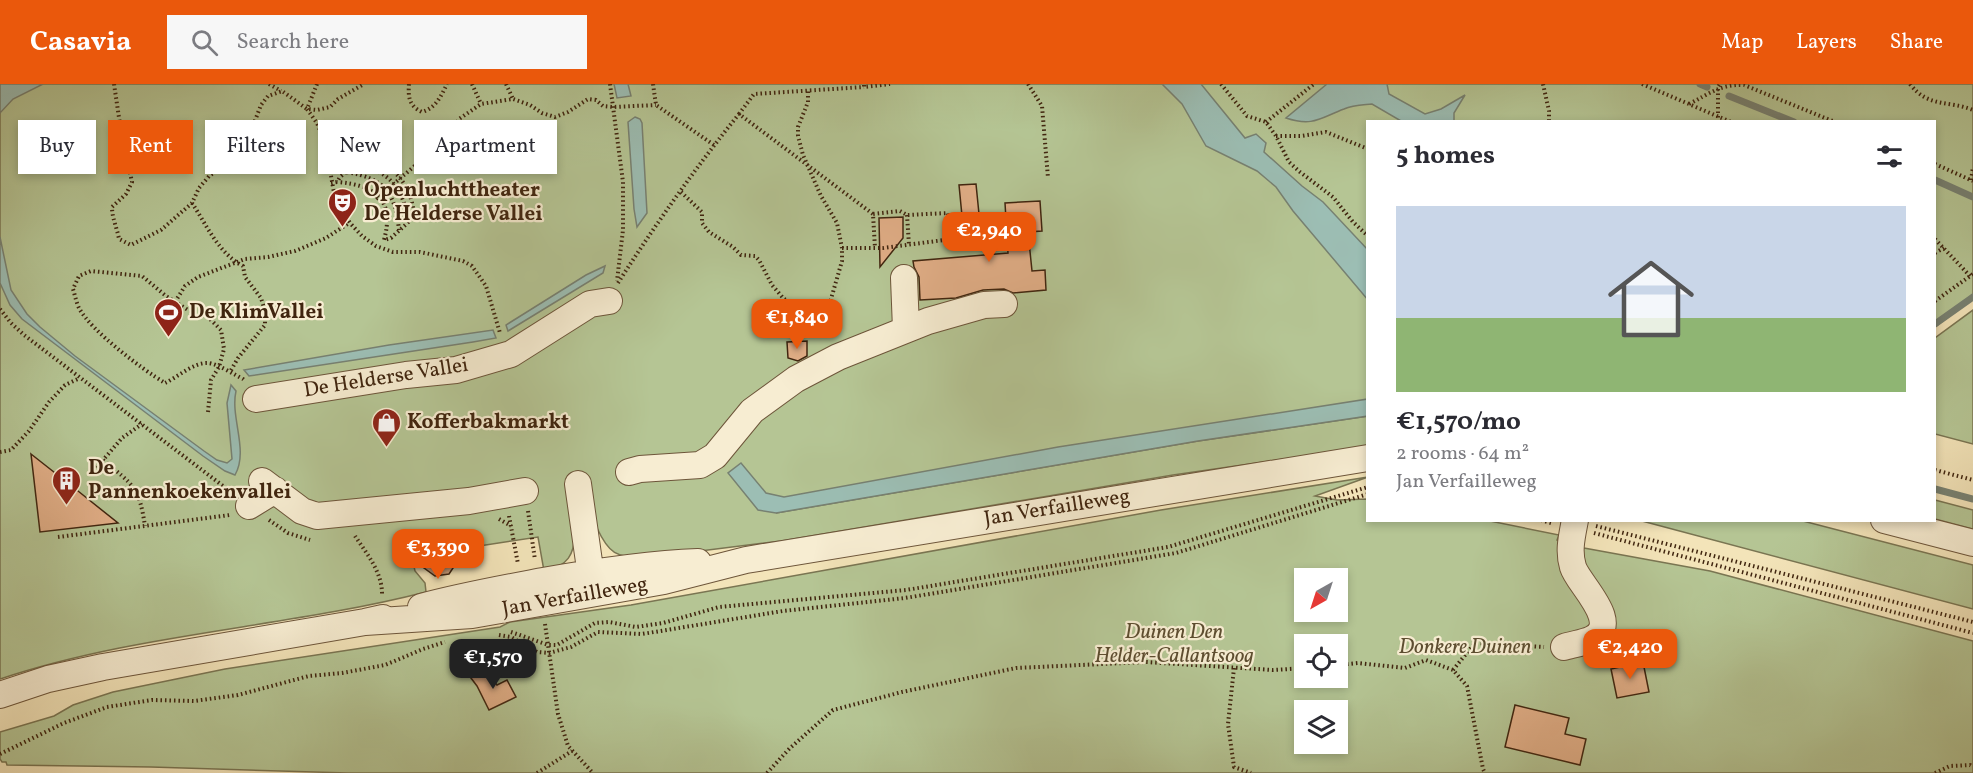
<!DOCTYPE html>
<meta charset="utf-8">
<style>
body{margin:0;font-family:Vollkorn,serif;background:#f7f7f7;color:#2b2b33;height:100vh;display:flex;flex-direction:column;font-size:22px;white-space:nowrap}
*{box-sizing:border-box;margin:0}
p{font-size:20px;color:#7c7c81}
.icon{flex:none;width:33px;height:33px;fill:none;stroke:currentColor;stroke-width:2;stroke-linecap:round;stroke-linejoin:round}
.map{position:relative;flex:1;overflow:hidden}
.drawer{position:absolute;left:1366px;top:36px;width:570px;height:402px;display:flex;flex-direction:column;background:#fff;border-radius:0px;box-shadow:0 3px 9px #0003}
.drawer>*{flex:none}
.banner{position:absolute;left:18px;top:36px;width:570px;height:54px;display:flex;gap:12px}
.needle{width:39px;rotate:219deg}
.tools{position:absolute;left:1294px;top:484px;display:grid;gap:12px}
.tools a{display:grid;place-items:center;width:54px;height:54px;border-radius:0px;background:#fff;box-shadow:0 3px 9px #0003;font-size:30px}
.price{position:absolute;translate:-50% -51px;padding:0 14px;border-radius:12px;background:#ea580c;color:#fff;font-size:20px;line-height:39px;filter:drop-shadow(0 2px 3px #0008)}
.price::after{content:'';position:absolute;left:50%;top:36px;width:18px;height:14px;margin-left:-9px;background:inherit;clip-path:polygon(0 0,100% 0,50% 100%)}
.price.selected{background:#222;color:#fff}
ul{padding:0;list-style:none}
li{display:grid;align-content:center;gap:12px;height:318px;padding:0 30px}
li+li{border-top:2px solid #e1e1e2}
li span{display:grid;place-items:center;height:186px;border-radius:0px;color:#555}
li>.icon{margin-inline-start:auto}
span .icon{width:108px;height:108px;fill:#fffc;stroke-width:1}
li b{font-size:26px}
h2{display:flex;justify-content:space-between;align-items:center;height:72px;padding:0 30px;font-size:26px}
.chip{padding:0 21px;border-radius:0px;background:#fff;box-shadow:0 3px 9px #0003;font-size:21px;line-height:54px}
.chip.selected{background:#ea580c;color:#fff}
header{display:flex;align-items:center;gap:36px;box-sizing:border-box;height:84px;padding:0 30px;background:#ea580c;color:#fff}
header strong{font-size:28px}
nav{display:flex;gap:33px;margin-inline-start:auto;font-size:21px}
.search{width:420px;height:54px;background:#f7f7f7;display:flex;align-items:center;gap:15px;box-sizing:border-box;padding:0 21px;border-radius:0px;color:#7c7c81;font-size:22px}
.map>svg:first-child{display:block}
.green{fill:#b5c594;stroke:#7a7552;stroke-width:1.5;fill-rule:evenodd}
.water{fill:#9cbeb4;stroke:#778172;stroke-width:1.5}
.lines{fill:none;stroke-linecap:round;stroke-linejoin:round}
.stream{stroke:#778172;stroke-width:7}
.building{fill:#e1ae87;stroke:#40250f;stroke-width:1.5}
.minor-casing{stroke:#6d553a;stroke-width:28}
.path{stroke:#40250f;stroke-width:4;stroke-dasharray:1.5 3;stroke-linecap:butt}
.minor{stroke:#f7edd2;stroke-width:26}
.labels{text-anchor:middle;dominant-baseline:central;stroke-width:4.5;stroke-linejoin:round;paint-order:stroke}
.poi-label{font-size:21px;font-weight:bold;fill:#40250f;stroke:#f7edd2;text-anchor:start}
.street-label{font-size:21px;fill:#40250f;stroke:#f7edd2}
.park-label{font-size:21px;font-style:italic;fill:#5d4d30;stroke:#f7edd2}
</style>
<header>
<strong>Casavia</strong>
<div class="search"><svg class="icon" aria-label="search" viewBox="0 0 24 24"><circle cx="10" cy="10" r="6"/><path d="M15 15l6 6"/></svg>Search here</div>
<nav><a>Map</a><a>Layers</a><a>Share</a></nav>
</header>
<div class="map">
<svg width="1973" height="689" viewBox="0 0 1973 689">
<rect width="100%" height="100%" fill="#f3e4b9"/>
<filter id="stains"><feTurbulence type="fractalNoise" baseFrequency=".00333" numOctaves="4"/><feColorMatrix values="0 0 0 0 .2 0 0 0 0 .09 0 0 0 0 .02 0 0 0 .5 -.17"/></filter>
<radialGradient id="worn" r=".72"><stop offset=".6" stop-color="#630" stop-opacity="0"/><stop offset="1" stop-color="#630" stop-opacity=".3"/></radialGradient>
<!-- green -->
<path class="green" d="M 0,0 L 1973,0 L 1973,214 L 1935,243 L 1935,38 L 1368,38 L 1368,324 L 776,429 L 1198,357 L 1368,332 L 1368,363 L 1173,391 L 781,457 L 644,474 C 616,473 609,470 597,444 L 574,447 C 576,470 567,483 544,487 L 538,453 L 414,472 L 412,474 L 415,487 L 425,499 L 426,508 C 285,544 137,549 0,595 Z
M 1973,226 L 1973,360 L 1935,350 L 1935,254 Z
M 1368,393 L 1315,412 L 1337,416 L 1368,415 L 1368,436 L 1490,437 L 1559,451 L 1557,456 L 1584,464 L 1710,487 L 1973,557 L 1973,689 L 348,689 L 151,683 L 7,681 L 6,678 L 2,678 L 0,675 L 0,648 L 54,632 L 73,621 L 113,608 L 225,585 L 500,543 L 510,538 L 631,521 L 1161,426 ZM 1305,495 L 1338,495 L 1338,528 L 1305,528 ZM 1305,561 L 1338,561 L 1338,594 L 1305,594 ZM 1305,627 L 1338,627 L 1338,660 L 1305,660 Z
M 1935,416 L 1973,426 L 1973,445 L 1935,435 Z
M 1642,437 L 1803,437 L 1973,481 L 1973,525 Z"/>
<!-- water -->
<path class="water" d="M 0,0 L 43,0 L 13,15 L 0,29 Z
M 614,0 L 628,0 L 631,12 L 617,14 Z
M 1162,0 L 1201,0 L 1245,54 L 1256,50 L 1266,59 L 1264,68 L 1302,102 L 1323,118 L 1368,166 L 1368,216 L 1293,127 L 1276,103 L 1257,87 L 1206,62 L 1182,20 Z
M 1327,0 L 1387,0 L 1389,10 L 1425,30 L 1441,25 L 1465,11 L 1454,29 L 1454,37 L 1401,37 L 1372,20 C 1363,21 1353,21 1344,25 C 1320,34 1313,43 1286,34 Z
M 635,33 L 640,35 L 642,39 L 647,129 L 637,143 L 634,125 L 628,38 Z
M 0,153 L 11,206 L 27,230 L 40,243 L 75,272 L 204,367 L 217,376 L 227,379 L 232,375 L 227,319 L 231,301 L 236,307 C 230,334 249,366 235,391 L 225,387 L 203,372 L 22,235 L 10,221 L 0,199 Z
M 605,182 L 603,189 L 508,247 L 506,241 L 586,191 Z
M 493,246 L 496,254 L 473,258 L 249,292 L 244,286 L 389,261 Z
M 1368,315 L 1368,332 L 1198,357 L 776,429 L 758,426 L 728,389 L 741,379 L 766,409 L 784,413 L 1058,363 Z"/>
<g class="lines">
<!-- stream -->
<path class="stream" d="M 1700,0 L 1707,3
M 1729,12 L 1794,38
M 1935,96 L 1973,113
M 1935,240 L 1973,213
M 1935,405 L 1973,415"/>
</g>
<!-- building -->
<path class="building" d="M 976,100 L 979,130 L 962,132 L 959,101 Z
M 1040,117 L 1042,147 L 1028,148 L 1032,187 L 1045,186 L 1046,206 L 1013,209 L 1004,205 L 983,206 L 956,214 L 920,216 L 919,193 L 914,183 L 913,177 L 1008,169 L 1005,119 Z
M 903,133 L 903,154 L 880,183 L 879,134 Z
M 807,257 L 807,272 L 798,277 L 788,274 L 787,258 Z
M 31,370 L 78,407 L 118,439 L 40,448 Z
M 444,456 L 455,464 L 457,478 L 449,490 L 435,492 L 420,481 L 419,474 L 430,458 Z
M 1643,578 L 1649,608 L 1617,614 L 1611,585 Z
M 483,584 L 497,601 L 507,596 L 516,613 L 489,626 L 477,602 L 471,594 Z
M 1515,621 L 1569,634 L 1565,650 L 1586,655 L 1580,681 L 1505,663 Z"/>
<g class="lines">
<defs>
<path id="minor" d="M 904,194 L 906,245
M 256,315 L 406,291 L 456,286 L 511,270 L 590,220 L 609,217
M 629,388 L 640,385 L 700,381 L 715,372 L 752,327 L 796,295 L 838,273 L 928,237 L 984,221 L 1004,220
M 262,397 L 302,427 L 317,432 L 469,417 L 525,407
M 578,400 L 593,506
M 249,422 L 275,406
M 1884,436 L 1973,459
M 421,523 C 461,512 501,505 543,497 C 594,488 645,480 698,478
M 365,538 L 472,531 L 664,497 L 746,476 L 1368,374
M 1564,563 C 1573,560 1584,559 1592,555 C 1623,539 1578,500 1573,483 C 1568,467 1572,452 1575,436
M 0,611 L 48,595 L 103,583 L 365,538 L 383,534"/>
</defs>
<!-- minor casing -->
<use href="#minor" class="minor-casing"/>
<!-- path -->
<path class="path" d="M 114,0 L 121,47 L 132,98 L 126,110 L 112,123 C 112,134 117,144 119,155 L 131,161 L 161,146 L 192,119 L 199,104 L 210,91 L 229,81 L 244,65 L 261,21 L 268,12 L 282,7 L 307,25 L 317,26 L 330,23 L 338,15 L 364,0
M 269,0 L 281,7
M 317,0 L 307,25 L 317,39 L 325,59 L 335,114 L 350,139 L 362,152 L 376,162 L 393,168 L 420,168 L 463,177 L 472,182 L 486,202 L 500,249
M 409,0 C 408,13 409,22 422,28 C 436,24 441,12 447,0
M 472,0 L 481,20
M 506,0 L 513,15
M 610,0 L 623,98 L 623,146 L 617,197
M 653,0 L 656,21 L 714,61
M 1028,0 L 1042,22 L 1048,94
M 1221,0 L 1247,32 L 1266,38 L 1276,52 L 1289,78 L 1300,88 L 1333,113 L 1353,138 L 1368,152
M 1543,0 L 1549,27 L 1549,38
M 1642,0 L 1731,38
M 1910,0 C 1928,24 1948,16 1973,26
M 864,1 L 864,3 L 890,0
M 1689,20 C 1709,10 1720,0 1744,1 L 1835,38
M 739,30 L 754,10 L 864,3
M 1266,38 L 1314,0
M 1718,38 L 1718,3 L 1720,0
M 1276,52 L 1301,52 L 1326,48 L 1368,65
M 358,79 C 390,89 404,104 408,139
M 1935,80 L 1973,97
M 347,88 C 385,95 395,108 399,146
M 1971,96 L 1973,83
M 331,99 L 337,98 L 340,93 L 364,73 C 394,78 413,104 414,133 L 391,154 L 384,156 C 395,116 376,101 337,98
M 681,108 L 702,128 L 702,139 L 709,148 L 733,163 L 741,171 L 755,172 L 759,176 L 772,201 L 784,215 L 798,223 L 817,227 L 829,222 L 842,177 L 842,164 L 837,139 L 821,112 L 803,71 L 798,52 L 798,43 L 808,18 L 808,6
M 376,115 L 445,56 L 459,35 L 481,20 L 513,15 L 530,21 L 542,29 L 555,33 L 568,28 L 588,15 L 596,16 L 603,22 L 613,23 L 656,21
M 192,119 C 206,140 219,170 243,182 L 245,193 L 261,214 L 265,227 L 265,241 L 238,274 L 230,288
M 907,131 L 909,161
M 1935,155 L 1970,192
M 842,164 L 883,164 L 952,155 L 948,129 L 907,131 L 900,127 L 873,130 L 875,164
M 1935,169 L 1944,164
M 618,199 C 655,141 696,83 739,30 L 873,130
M 1935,217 L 1973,190
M 175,218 L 185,202 L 198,193 L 245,175 L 268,173 L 295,167 L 326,154 L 349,139
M 0,225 L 11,239 L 24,251 L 231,408
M 208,328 L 211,296 L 219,283 L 224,265 L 221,246 L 208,233 L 188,226 L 166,212 L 142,192 L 91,187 L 79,192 L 73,205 C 75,211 76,218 79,224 C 91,247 142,285 165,299 C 178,293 194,278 208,279 C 216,279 235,291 243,295 L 244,296
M 0,368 L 11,366 L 29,347 L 49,318 L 65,301 L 80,294
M 103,376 C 133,401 139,402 145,442
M 91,385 L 103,376 L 122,354 L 142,340
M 1935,386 L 1973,396
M 528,427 L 535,476
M 509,432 L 518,480
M 499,435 L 511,442
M 269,436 L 288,449 L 310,456
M 1541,436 L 1551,439
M 1596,442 L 1973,538
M 1594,449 L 1973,549
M 355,452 C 367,470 383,489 382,512
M 58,453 L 230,431
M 545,540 L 558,630 L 568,662 L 593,689
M 511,548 L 548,561 L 557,561 L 595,539 L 609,538 L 636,543 L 663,539 L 719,523 L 906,506 L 1168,463 L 1368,403
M 499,551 L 511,553 L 537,568 L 549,569 L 571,563 L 598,548 L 642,550 L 783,527 L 905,514 L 1176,469 L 1368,410
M 1338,581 L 1358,579 L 1405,584 L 1426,576 L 1453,586 L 1467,602 L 1483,685 L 1485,689
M 1234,584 L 1228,640 L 1234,683 L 1251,689
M 1453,586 L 1475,559 L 1544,563
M 0,670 L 64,639 L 107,623 L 152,616 L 194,617 L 238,611 L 309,592 L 342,589 L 385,581 L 423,565 L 445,558
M 537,689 L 572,667
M 767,689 L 790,664 L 833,626 L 902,608 L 1016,584 L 1146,578 L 1273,586 L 1305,584
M 1935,689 L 1950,682 L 1970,681 L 1973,683"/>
<!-- minor -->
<use href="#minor" class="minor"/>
</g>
<!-- icons -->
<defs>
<symbol id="theatre-pin" viewBox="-11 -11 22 30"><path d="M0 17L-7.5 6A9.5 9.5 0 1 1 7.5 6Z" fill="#8f2418" stroke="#f7edd2"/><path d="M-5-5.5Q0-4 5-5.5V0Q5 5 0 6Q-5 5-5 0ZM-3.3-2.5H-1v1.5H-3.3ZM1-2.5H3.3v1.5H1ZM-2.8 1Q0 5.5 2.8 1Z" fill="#fff"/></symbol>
<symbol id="stadium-pin" viewBox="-11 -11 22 30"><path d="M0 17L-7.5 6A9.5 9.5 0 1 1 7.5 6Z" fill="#8f2418" stroke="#f7edd2"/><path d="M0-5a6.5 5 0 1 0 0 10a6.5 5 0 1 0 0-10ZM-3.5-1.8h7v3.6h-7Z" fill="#fff"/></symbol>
<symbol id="shop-pin" viewBox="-11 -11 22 30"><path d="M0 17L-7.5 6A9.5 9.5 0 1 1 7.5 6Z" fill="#8f2418" stroke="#f7edd2"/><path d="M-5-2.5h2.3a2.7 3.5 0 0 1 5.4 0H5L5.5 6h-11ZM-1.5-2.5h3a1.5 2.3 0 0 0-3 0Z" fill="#fff"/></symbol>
<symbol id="building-pin" viewBox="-11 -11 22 30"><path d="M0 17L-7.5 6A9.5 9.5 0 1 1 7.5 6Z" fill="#8f2418" stroke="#f7edd2"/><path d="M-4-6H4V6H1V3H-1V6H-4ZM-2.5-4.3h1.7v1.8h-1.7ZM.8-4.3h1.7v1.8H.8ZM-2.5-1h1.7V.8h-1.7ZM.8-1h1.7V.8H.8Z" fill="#fff"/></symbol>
</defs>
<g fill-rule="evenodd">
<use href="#theatre-pin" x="326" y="102" width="33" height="45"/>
<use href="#stadium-pin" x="152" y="212" width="33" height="45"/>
<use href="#shop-pin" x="370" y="322" width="33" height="45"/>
<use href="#building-pin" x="50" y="380" width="33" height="45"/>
</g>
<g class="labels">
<!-- poi labels -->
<g class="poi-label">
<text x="364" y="106">Openluchttheater<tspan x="364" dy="24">De Helderse Vallei</tspan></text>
<text x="189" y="228">De KlimVallei</text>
<text x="407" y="338">Kofferbakmarkt</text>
<text x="88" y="384">De<tspan x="88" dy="24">Pannenkoekenvallei</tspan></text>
</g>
<!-- street labels -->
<g class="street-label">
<text transform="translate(386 294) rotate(-9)">De Helderse Vallei</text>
<text transform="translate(1057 424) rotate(-9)">Jan Verfailleweg</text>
<text transform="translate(575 513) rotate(-10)">Jan Verfailleweg</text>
</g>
<!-- park labels -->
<g class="park-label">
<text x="1174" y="548">Duinen Den<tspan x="1174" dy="24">Helder-Callantsoog</tspan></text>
<text x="1465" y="563">Donkere Duinen</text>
</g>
</g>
<rect width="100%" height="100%" filter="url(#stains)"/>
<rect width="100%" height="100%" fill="url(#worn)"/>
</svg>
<div class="tools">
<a><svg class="needle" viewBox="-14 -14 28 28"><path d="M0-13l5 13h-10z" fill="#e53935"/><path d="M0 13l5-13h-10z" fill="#7c7c81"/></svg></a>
<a><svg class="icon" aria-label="locate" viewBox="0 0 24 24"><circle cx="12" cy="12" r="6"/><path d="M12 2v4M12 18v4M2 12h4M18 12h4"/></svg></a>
<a><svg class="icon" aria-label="layers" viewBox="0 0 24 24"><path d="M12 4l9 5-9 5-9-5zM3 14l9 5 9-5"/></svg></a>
</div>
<b class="price" style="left:989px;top:179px">€2,940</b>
<b class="price" style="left:797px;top:266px">€1,840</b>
<b class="price" style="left:438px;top:496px">€3,390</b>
<b class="price" style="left:1630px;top:596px">€2,420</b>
<b class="price selected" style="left:493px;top:606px">€1,570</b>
<div class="banner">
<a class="chip">Buy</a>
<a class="chip selected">Rent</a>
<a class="chip">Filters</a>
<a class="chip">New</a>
<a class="chip">Apartment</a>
</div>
<section class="drawer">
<h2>5 homes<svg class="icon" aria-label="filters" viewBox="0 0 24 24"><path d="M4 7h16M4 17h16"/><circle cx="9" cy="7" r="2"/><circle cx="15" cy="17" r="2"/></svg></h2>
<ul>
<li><span style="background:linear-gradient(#c9d6e8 60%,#8fb573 0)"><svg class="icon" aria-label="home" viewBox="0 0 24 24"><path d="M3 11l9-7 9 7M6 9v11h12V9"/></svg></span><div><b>€1,570/mo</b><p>2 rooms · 64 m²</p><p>Jan Verfailleweg</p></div></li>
</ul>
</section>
</div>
